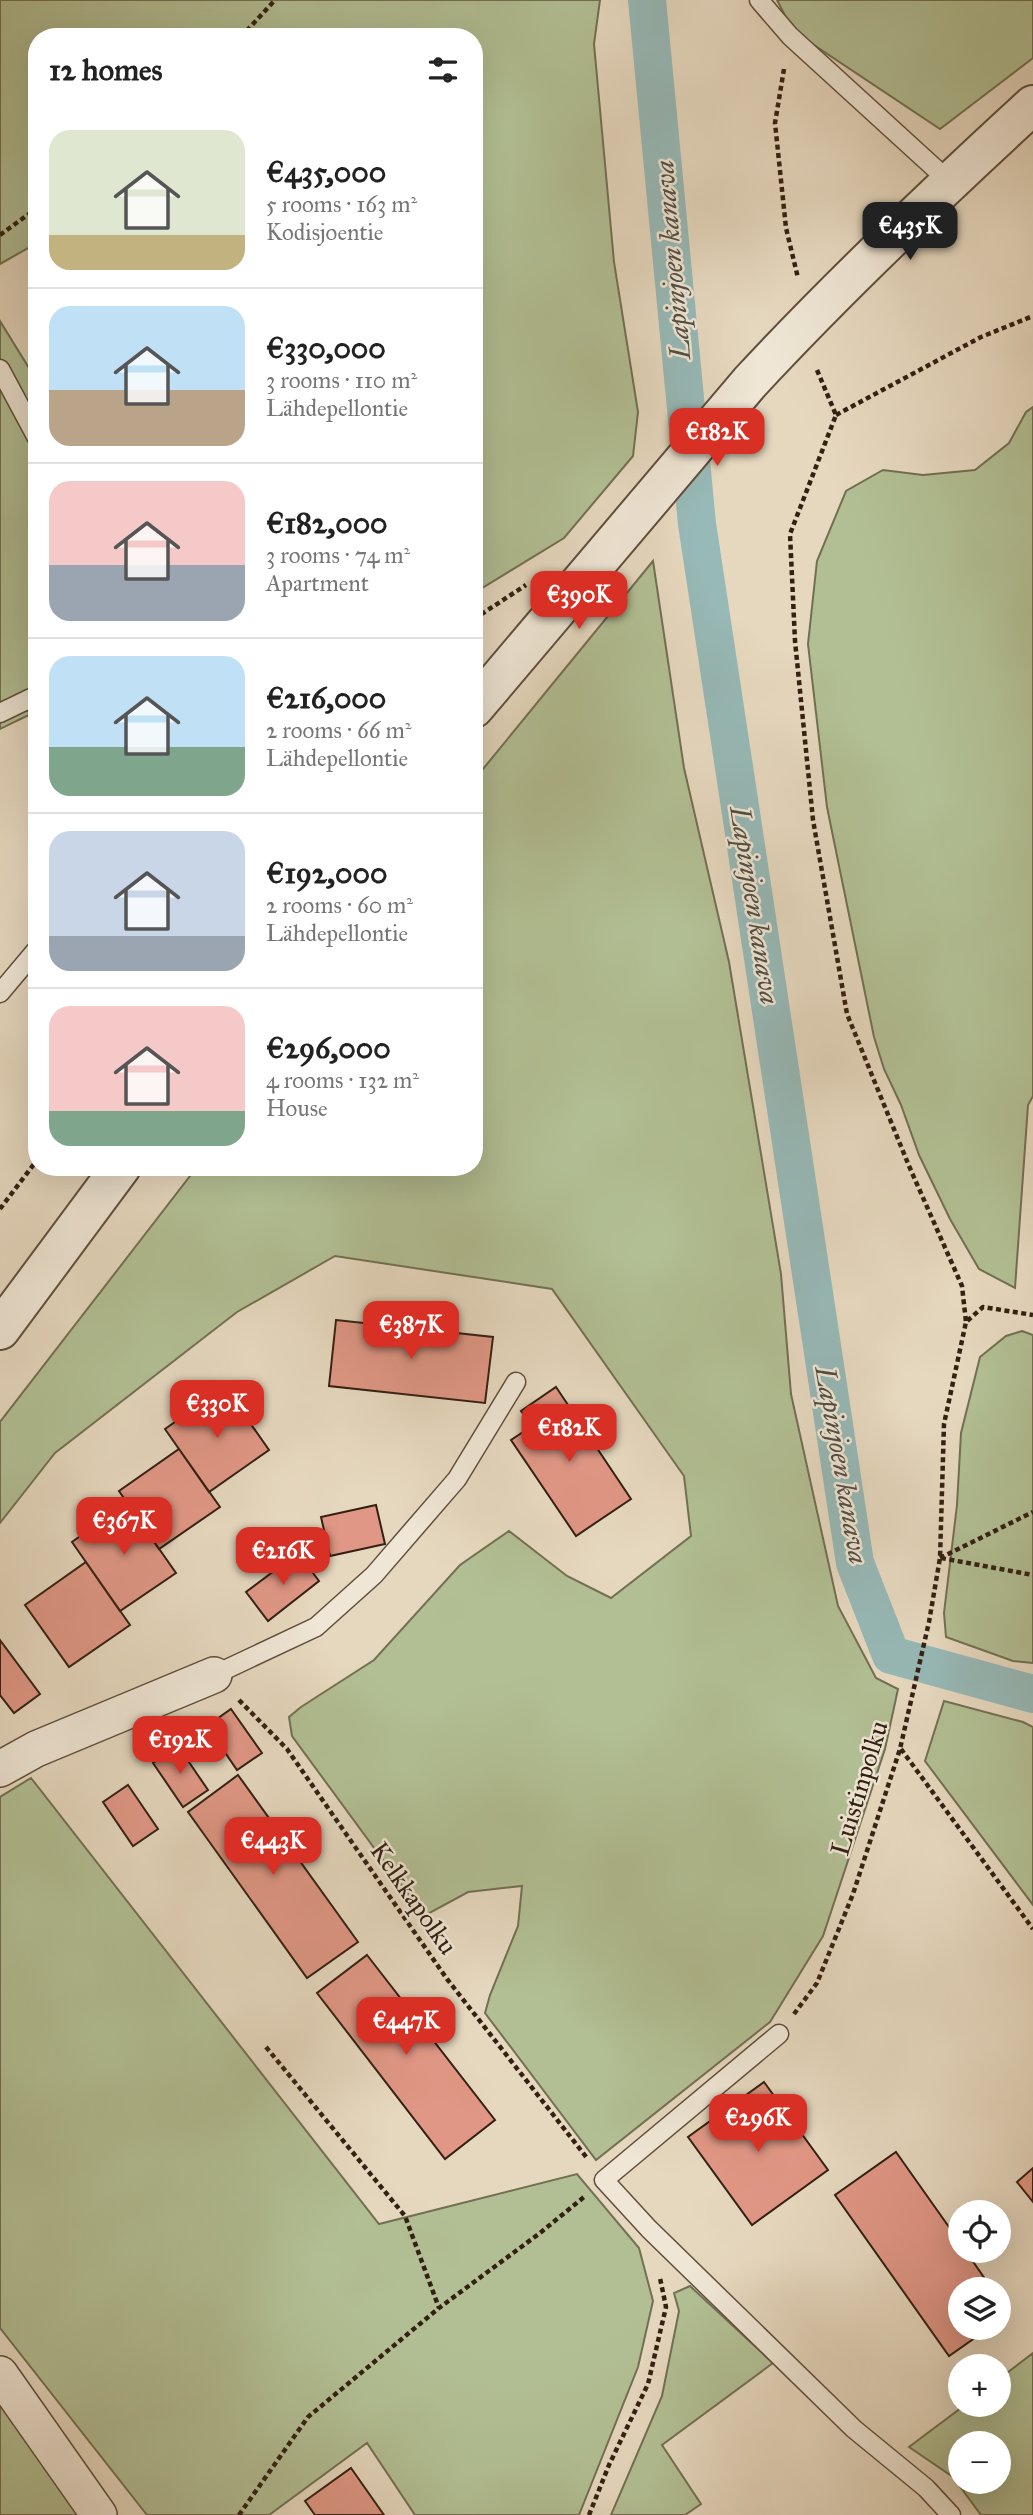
<!DOCTYPE html>
<meta charset="utf-8">
<style>
body{margin:0;font-family:"IM FELL Great Primer",serif;background:#f6f6f6;color:#222;height:100vh;display:flex;flex-direction:column;font-size:26px;white-space:nowrap}
*{box-sizing:border-box;margin:0}
p{font-size:23px;color:#767676}
.icon{flex:none;width:38px;height:38px;fill:none;stroke:currentColor;stroke-width:2;stroke-linecap:round;stroke-linejoin:round}
.map{position:relative;flex:1;overflow:hidden}
.details{position:absolute;left:28px;top:28px;width:455px;height:1148px;display:flex;flex-direction:column;background:#fff;border-radius:28px;box-shadow:0 7px 28px #0002}
.details>*{flex:none}
.fabs{position:absolute;left:948px;top:2200px;display:grid;gap:14px}
.fabs a{display:grid;place-items:center;width:63px;height:63px;border-radius:50%;background:#fff;box-shadow:0 7px 28px #0002;font-size:35px}
.price{position:absolute;translate:-50% -60px;padding:0 16px;border-radius:14px;background:#d93025;color:#fff;font-size:23px;line-height:46px;filter:drop-shadow(0 2px 4px #0008)}
.price::after{content:'';position:absolute;left:50%;top:42px;width:21px;height:16px;margin-left:-10px;background:inherit;clip-path:polygon(0 0,100% 0,50% 100%)}
.price.active{background:#222;color:#fff}
ul{padding:0;list-style:none}
li{display:flex;align-items:center;gap:21px;height:175px;padding:0 21px}
li+li{border-top:2px solid #e0e0e0}
li span{display:grid;place-items:center;flex:none;width:196px;height:140px;border-radius:21px;color:#555}
li>.icon{margin-inline-start:auto}
span .icon{width:84px;height:84px;fill:#fffc;stroke-width:1}
li b{font-size:30px}
h2{display:flex;justify-content:space-between;align-items:center;height:84px;padding:0 21px;font-size:30px}
.map>svg:first-child{display:block}
.green{fill:#b2bf94;stroke:#727053;stroke-width:2;fill-rule:evenodd}
.lines{fill:none;stroke-linecap:round;stroke-linejoin:round}
.canal{stroke:#97b9b7;stroke-width:38}
.building{fill:#e09785;stroke:#332012;stroke-width:2}
.service-casing{stroke:#604e3d;stroke-width:21}
.minor-casing{stroke:#604e3d;stroke-width:38}
.tertiary-casing{stroke:#604e3d;stroke-width:42}
.path{stroke:#332012;stroke-width:4.5;stroke-dasharray:5 3.5;stroke-linecap:butt}
.service{stroke:#efe6d5;stroke-width:18}
.minor{stroke:#efe6d5;stroke-width:35}
.tertiary{stroke:#efe6d5;stroke-width:38}
.labels{text-anchor:middle;dominant-baseline:central;stroke-width:5;stroke-linejoin:round;paint-order:stroke}
.street-label{font-size:26px;fill:#332012;stroke:#efe6d5}
.water-label{font-size:28px;font-style:italic;fill:#514e44;stroke:#efe6d5}
</style>
<div class="map">
<svg width="1033" height="2515" viewBox="0 0 1033 2515">
<rect width="100%" height="100%" fill="#e6d8bf"/>
<filter id="stains"><feTurbulence type="fractalNoise" baseFrequency=".00286" numOctaves="4"/><feColorMatrix values="0 0 0 0 .2 0 0 0 0 .09 0 0 0 0 .02 0 0 0 .5 -.17"/></filter>
<radialGradient id="worn" r=".72"><stop offset=".6" stop-color="#630" stop-opacity="0"/><stop offset="1" stop-color="#630" stop-opacity=".3"/></radialGradient>
<!-- green -->
<path class="green" d="M 0,0 L 600,0 L 594,44 L 614,262 L 638,412 L 633,456 L 564,538 L 474,593 L 474,414 L 481,408 L 474,396 L 474,37 L 37,37 L 37,243 L 0,264 Z
M 777,0 L 1033,0 L 1033,58 L 940,129 L 793,31 Z
M 0,321 L 37,381 L 37,711 L 0,729 Z
M 1033,407 L 1033,1096 L 1028,1105 L 1015,1288 L 979,1269 L 950,1219 L 919,1155 L 901,1105 L 884,1069 L 874,1037 L 827,807 L 808,644 L 817,561 L 846,491 L 883,470 L 923,475 L 975,470 L 1009,443 L 1026,412 Z
M 653,561 L 684,768 L 729,962 L 781,1274 L 791,1394 L 838,1606 L 876,1678 L 898,1689 L 885,1749 L 823,1936 L 770,2022 L 596,2160 L 485,2013 L 490,1995 L 518,1926 L 522,1886 L 468,1892 L 424,1916 L 292,1736 L 289,1717 L 301,1707 L 374,1660 L 460,1565 L 509,1531 L 567,1576 L 611,1598 L 691,1536 L 684,1476 L 552,1289 L 335,1256 L 237,1312 L 55,1453 L 0,1523 L 0,1422 L 197,1167 L 474,1167 L 474,780 Z
M 1022,1331 L 1033,1335 L 1033,1663 L 1013,1661 L 946,1637 L 944,1613 L 957,1505 L 961,1433 L 980,1357 L 1006,1336 Z
M 944,1701 L 1023,1722 L 1033,1727 L 1033,1905 L 925,1761 Z
M 31,1778 L 379,2224 L 577,2174 L 639,2248 L 653,2301 L 638,2367 L 579,2515 L 415,2515 L 367,2443 L 269,2515 L 147,2515 L 0,2328 L 0,1797 Z
M 690,2286 L 773,2363 L 662,2445 L 701,2504 L 685,2515 L 611,2515 L 662,2396 L 679,2311 L 674,2293 Z
M 1033,2353 L 1033,2515 L 981,2515 L 953,2477 L 909,2447 L 965,2405 L 999,2404 L 999,2379 ZM 961,2443 L 999,2443 L 999,2482 L 961,2482 Z
M 0,2397 L 82,2515 L 0,2515 Z"/>
<g class="lines">
<!-- canal -->
<path class="canal" d="M 647,0 L 697,524 L 855,1563 L 891,1655 L 1033,1694"/>
</g>
<!-- building -->
<path class="building" d="M 336,1320 L 493,1337 L 485,1403 L 329,1386 Z
M 225,1387 L 269,1450 L 209,1492 L 165,1429 Z
M 556,1387 L 631,1499 L 576,1536 L 511,1440 L 532,1426 L 521,1411 Z
M 179,1449 L 220,1507 L 159,1549 L 119,1491 Z
M 127,1503 L 176,1573 L 120,1611 L 72,1542 Z
M 376,1505 L 385,1544 L 330,1556 L 321,1517 Z
M 298,1553 L 319,1581 L 268,1621 L 246,1592 Z
M 86,1562 L 130,1625 L 69,1667 L 25,1605 Z
M 0,1640 L 40,1694 L 14,1713 L 0,1695 Z
M 231,1709 L 262,1753 L 237,1770 L 207,1726 Z
M 178,1746 L 208,1790 L 183,1807 L 153,1763 Z
M 238,1775 L 358,1942 L 307,1978 L 188,1812 Z
M 128,1785 L 158,1829 L 133,1846 L 103,1802 Z
M 367,1955 L 495,2120 L 445,2159 L 317,1993 Z
M 764,2082 L 828,2170 L 752,2225 L 688,2137 Z
M 896,2152 L 961,2244 L 961,2250 L 965,2250 L 992,2289 L 961,2289 L 961,2328 L 989,2328 L 949,2356 L 835,2195 Z
M 1033,2168 L 1033,2202 L 1017,2182 Z
M 999,2299 L 1009,2313 L 999,2320 Z
M 351,2468 L 384,2515 L 315,2515 L 305,2501 Z"/>
<g class="lines">
<defs>
<path id="service" d="M 759,0 L 790,36 L 951,183
M 0,369 L 37,438
M 0,713 L 33,697 L 37,708
M 0,993 L 37,949
M 214,1675 L 316,1627 L 374,1575 L 457,1479 L 516,1382
M 779,2034 L 604,2180 L 649,2229 L 854,2429 L 926,2488 L 951,2515"/>
<path id="minor" d="M 0,1769 L 36,1749 L 214,1675
M 0,2374 L 99,2515"/>
<path id="tertiary" d="M 474,708 L 750,382 C 840,285 936,194 1033,105
M 0,1330 L 121,1167"/>
</defs>
<!-- service casing -->
<use href="#service" class="service-casing"/>
<!-- minor casing -->
<use href="#minor" class="minor-casing"/>
<!-- tertiary casing -->
<use href="#tertiary" class="tertiary-casing"/>
<!-- path -->
<path class="path" d="M 241,37 L 275,0
M 784,69 L 775,123 L 786,228 L 798,278
M 0,235 L 37,208
M 817,370 L 836,415 L 790,534 L 795,641 L 813,820 L 847,1014 L 909,1166 L 962,1286 L 966,1322
M 836,415 L 981,337 L 1033,316
M 474,619 L 526,585
M 0,1209 L 37,1160
M 940,1558 L 1033,1512
M 941,1558 L 1033,1575
M 239,1700 L 287,1749 L 447,1979 L 587,2158
M 901,1749 L 1033,1929
M 794,2014 L 817,1983 L 853,1894 L 900,1749 L 929,1622 L 940,1558 L 944,1424 L 966,1322 L 983,1307 L 1033,1315
M 266,2047 L 405,2216 L 439,2308
M 239,2515 L 308,2417 L 439,2308 L 540,2233 L 584,2197
M 589,2515 L 609,2465 L 648,2384 L 666,2307 L 660,2278"/>
<!-- service -->
<use href="#service" class="service"/>
<!-- minor -->
<use href="#minor" class="minor"/>
<!-- tertiary -->
<use href="#tertiary" class="tertiary"/>
</g>
<g class="labels">
<!-- street labels -->
<g class="street-label">
<text transform="translate(859 1788) rotate(-73)">Luistinpolku</text>
<text transform="translate(414 1898) rotate(55)">Kelkkapolku</text>
</g>
<!-- water labels -->
<g class="water-label">
<text transform="translate(672 260) rotate(-95)">Lapinjoen kanava</text>
<text transform="translate(755 905) rotate(81)">Lapinjoen kanava</text>
<text transform="translate(842 1465) rotate(80)">Lapinjoen kanava</text>
</g>
</g>
<rect width="100%" height="100%" filter="url(#stains)"/>
<rect width="100%" height="100%" fill="url(#worn)"/>
</svg>
<div class="fabs">
<a><svg class="icon" aria-label="locate" viewBox="0 0 24 24"><circle cx="12" cy="12" r="6"/><path d="M12 2v4M12 18v4M2 12h4M18 12h4"/></svg></a>
<a><svg class="icon" aria-label="layers" viewBox="0 0 24 24"><path d="M12 4l9 5-9 5-9-5zM3 14l9 5 9-5"/></svg></a>
<a>+</a>
<a>−</a>
</div>
<b class="price active" style="left:910px;top:262px">€435K</b>
<b class="price" style="left:717px;top:468px">€182K</b>
<b class="price" style="left:579px;top:631px">€390K</b>
<b class="price" style="left:411px;top:1361px">€387K</b>
<b class="price" style="left:217px;top:1440px">€330K</b>
<b class="price" style="left:569px;top:1464px">€182K</b>
<b class="price" style="left:124px;top:1557px">€367K</b>
<b class="price" style="left:283px;top:1587px">€216K</b>
<b class="price" style="left:180px;top:1776px">€192K</b>
<b class="price" style="left:273px;top:1877px">€443K</b>
<b class="price" style="left:406px;top:2057px">€447K</b>
<b class="price" style="left:758px;top:2154px">€296K</b>
<section class="details">
<h2>12 homes<svg class="icon" aria-label="filters" viewBox="0 0 24 24"><path d="M4 7h16M4 17h16"/><circle cx="9" cy="7" r="2"/><circle cx="15" cy="17" r="2"/></svg></h2>
<ul>
<li><span style="background:linear-gradient(#dfe7d0 75%,#c2b280 0)"><svg class="icon" aria-label="home" viewBox="0 0 24 24"><path d="M3 11l9-7 9 7M6 9v11h12V9"/></svg></span><div><b>€435,000</b><p>5 rooms · 163 m²</p><p>Kodisjoentie</p></div></li>
<li><span style="background:linear-gradient(#bfe0f5 60%,#b9a48a 0)"><svg class="icon" aria-label="home" viewBox="0 0 24 24"><path d="M3 11l9-7 9 7M6 9v11h12V9"/></svg></span><div><b>€330,000</b><p>3 rooms · 110 m²</p><p>Lähdepellontie</p></div></li>
<li><span style="background:linear-gradient(#f6c9c9 60%,#9aa5b1 0)"><svg class="icon" aria-label="home" viewBox="0 0 24 24"><path d="M3 11l9-7 9 7M6 9v11h12V9"/></svg></span><div><b>€182,000</b><p>3 rooms · 74 m²</p><p>Apartment</p></div></li>
<li><span style="background:linear-gradient(#bfe0f5 65%,#7fa58c 0)"><svg class="icon" aria-label="home" viewBox="0 0 24 24"><path d="M3 11l9-7 9 7M6 9v11h12V9"/></svg></span><div><b>€216,000</b><p>2 rooms · 66 m²</p><p>Lähdepellontie</p></div></li>
<li><span style="background:linear-gradient(#c9d6e8 75%,#9aa5b1 0)"><svg class="icon" aria-label="home" viewBox="0 0 24 24"><path d="M3 11l9-7 9 7M6 9v11h12V9"/></svg></span><div><b>€192,000</b><p>2 rooms · 60 m²</p><p>Lähdepellontie</p></div></li>
<li><span style="background:linear-gradient(#f6c9c9 75%,#7fa58c 0)"><svg class="icon" aria-label="home" viewBox="0 0 24 24"><path d="M3 11l9-7 9 7M6 9v11h12V9"/></svg></span><div><b>€296,000</b><p>4 rooms · 132 m²</p><p>House</p></div></li>
</ul>
</section>
</div>
